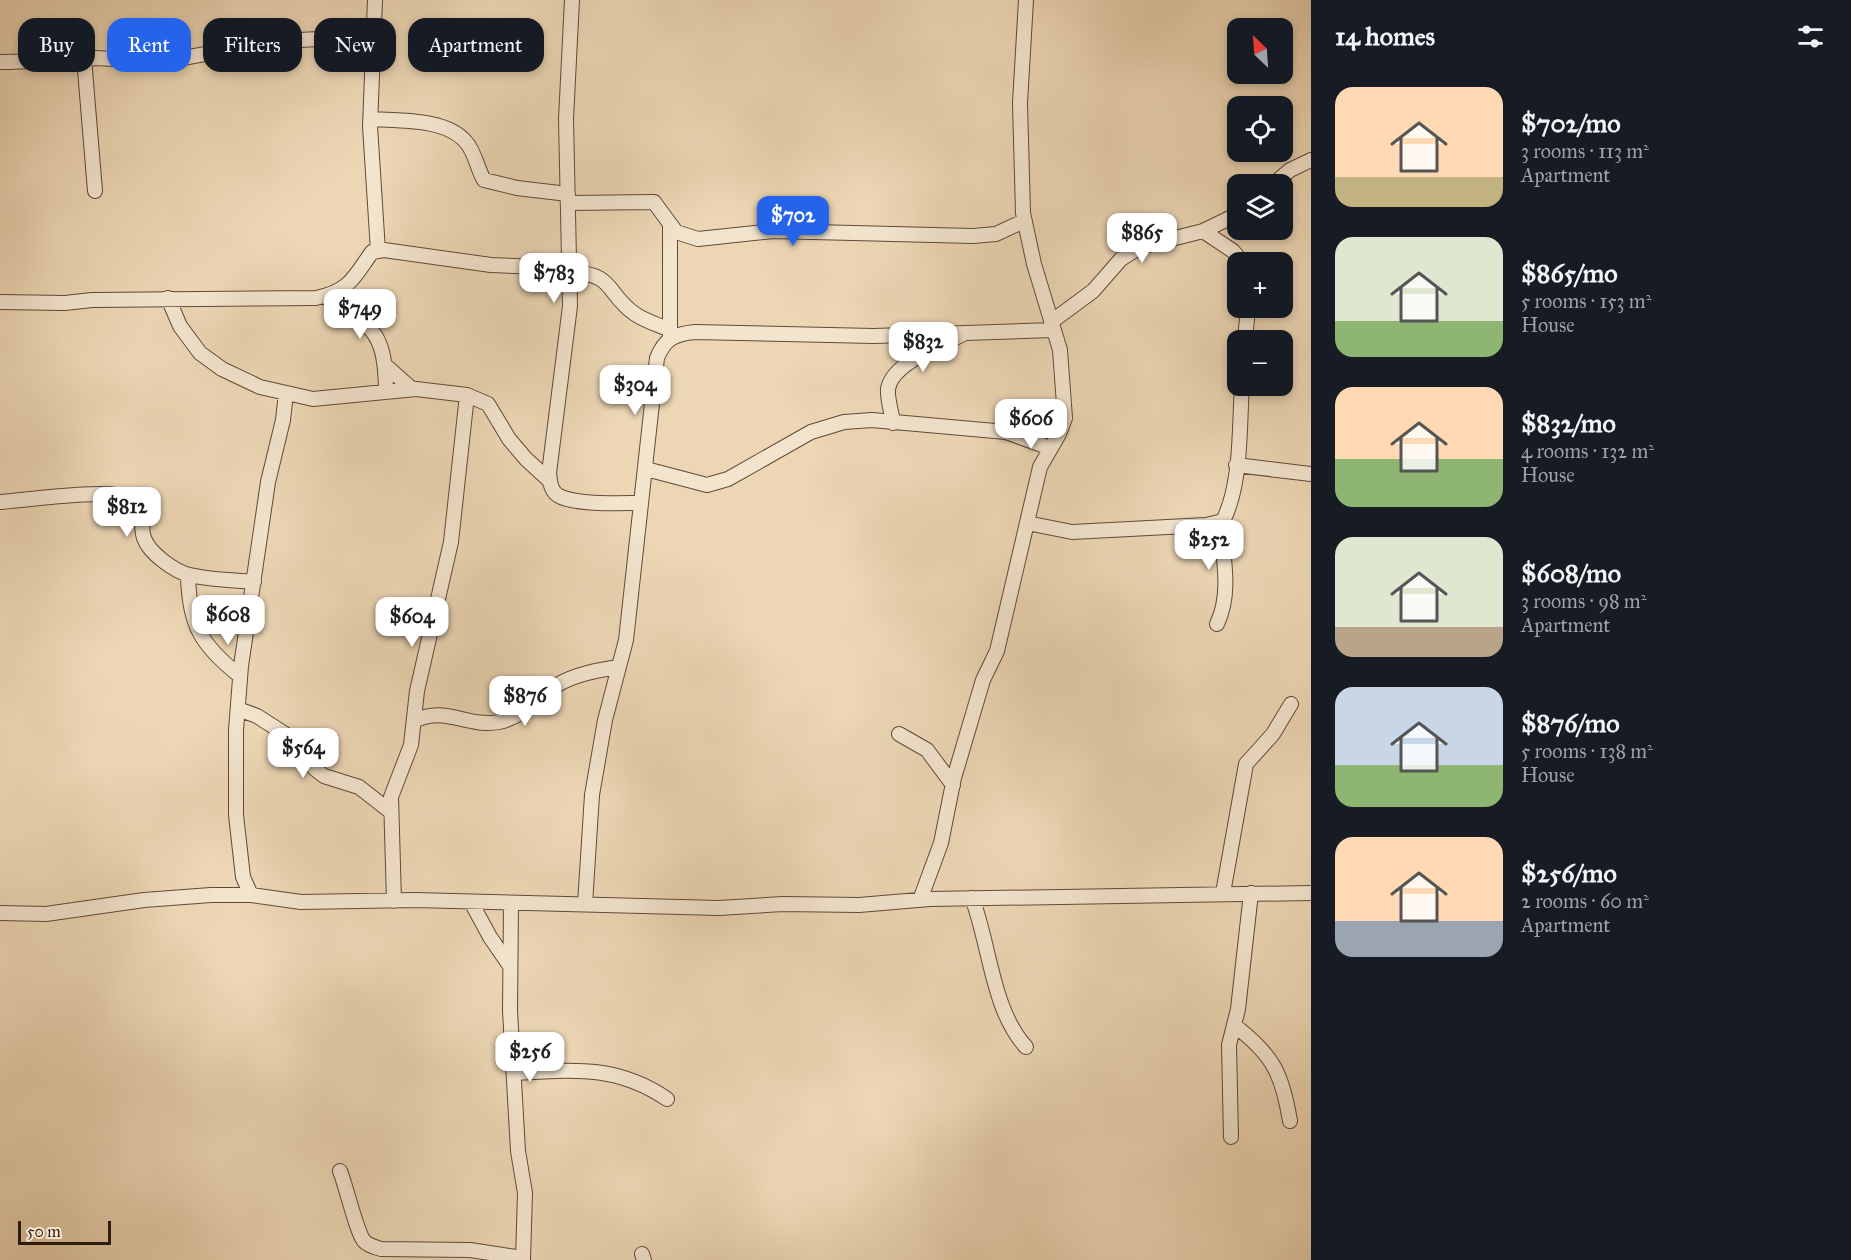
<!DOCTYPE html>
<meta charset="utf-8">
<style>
body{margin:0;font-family:"IM FELL Great Primer",serif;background:#20242c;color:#f1f3f6;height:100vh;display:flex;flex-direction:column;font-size:22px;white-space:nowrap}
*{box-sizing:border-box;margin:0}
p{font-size:20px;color:#9ea1a6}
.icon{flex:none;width:33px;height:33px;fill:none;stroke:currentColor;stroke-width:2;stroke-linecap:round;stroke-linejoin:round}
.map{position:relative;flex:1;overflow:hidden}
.panel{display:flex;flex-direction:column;background:#171b24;width:540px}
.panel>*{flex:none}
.top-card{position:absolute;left:18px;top:18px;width:570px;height:54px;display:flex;gap:12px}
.needle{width:39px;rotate:335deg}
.tools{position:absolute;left:1227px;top:18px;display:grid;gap:12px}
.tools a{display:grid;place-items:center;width:66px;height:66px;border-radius:12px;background:#171b24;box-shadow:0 3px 9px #0003;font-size:30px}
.scale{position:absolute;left:18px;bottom:15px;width:93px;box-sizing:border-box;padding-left:6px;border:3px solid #311a0f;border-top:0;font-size:16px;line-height:21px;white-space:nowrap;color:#311a0f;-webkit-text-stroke:4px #f3e4ce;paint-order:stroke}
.price{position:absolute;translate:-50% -51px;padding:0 14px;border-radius:12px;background:#fff;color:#222;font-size:20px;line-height:39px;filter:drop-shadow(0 2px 3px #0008)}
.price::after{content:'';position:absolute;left:50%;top:36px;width:18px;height:14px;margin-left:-9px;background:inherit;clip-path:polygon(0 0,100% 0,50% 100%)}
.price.active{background:#2563eb;color:#fff}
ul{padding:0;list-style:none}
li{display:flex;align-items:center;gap:18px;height:150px;padding:0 24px}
li span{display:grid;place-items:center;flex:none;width:168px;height:120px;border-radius:18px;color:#555}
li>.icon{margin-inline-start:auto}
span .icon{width:72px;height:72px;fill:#fffc;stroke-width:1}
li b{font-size:26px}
h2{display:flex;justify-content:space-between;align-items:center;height:72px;padding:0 24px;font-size:26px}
.tag{padding:0 21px;border-radius:18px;background:#171b24;box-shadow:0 3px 9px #0003;font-size:21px;line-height:54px}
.tag.active{background:#2563eb;color:#fff}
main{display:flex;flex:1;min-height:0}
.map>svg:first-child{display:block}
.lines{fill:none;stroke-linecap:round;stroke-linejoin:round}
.minor-casing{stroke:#604938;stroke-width:16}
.minor{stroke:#f3e4ce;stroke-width:14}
</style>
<main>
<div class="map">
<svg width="1311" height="1260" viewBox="0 0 1311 1260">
<rect width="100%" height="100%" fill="#ecd6b4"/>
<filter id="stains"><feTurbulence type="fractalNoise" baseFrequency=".00333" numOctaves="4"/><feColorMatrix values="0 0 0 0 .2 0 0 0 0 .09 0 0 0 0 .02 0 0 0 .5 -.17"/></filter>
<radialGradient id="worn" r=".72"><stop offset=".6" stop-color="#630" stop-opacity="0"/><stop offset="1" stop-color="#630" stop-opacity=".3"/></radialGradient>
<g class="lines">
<defs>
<path id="minor" d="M 375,0 L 370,126 L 378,251
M 572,0 L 566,119 L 570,306 L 549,473 C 550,483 551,493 561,497 C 580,505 621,503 641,503
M 84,58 L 95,191
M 0,62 C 32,62 64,58 96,58 C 122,59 153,63 178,59 C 243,47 306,33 373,41
M 371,119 C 399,121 446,118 466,142 C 475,152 477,168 484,180 L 517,188 L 568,194
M 1274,184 L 1290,170 L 1311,160
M 568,203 L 654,202 L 676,232 L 698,239 L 773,231 L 973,236 L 996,234 L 1024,221
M 670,226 L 670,338
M 1203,231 L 1233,251 L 1242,262
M 570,272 C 616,274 605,293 635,314 C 645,321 659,325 670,330
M 324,296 C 372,327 385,329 386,391
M 168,298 L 180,326 L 200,353 L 222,369 L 260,387 L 313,399 L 416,389 L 467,395 L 488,404 L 509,439 L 526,459 L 550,481
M 0,302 L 65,303 L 92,300 L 316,298 C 350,291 354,277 372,252 L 384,250 L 491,265 L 569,268
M 1051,322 L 1093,291 L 1121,259 L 1140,247 L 1203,231 L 1238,214
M 1245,340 L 1248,308
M 386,366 L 412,389
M 893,423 C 892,413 887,399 888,389 C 892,363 941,346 963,334
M 1236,465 L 1311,474
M 646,469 L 707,485 L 728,479 L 811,432 L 844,422 L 872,420 L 1006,432 L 1050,448
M 0,502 C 27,500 108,488 129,498 C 148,507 139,524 144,538 C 149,553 175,572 190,575 C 210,580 234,580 254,582
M 1027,523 L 1072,532 L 1206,525 L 1223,521 C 1242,483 1239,428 1242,386
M 188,575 C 189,625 201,645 240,676
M 1217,624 C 1232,593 1223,556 1220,522
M 238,709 L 257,716 L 288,736 L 315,769 L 324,776 L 359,787 L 391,812
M 414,721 C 445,705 467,728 499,722 C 521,718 539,697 557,685 C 576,674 598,670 619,667
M 899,734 L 927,750 L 953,785
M 1223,893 L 1246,764 L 1273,734 L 1291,704
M 251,895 L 243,877 L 236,815 L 236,730 L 241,666 L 268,482 L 283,420 L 286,393
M 972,898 C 990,945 992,1010 1026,1047
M 920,900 L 941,843 L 954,778 L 983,680 L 997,651 L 1040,467 L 1059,434 L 1065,418 L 1060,350 L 1034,264 L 1023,213 L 1020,103 L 1026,0
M 394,901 L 391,797 L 411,745 L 417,691 L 451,542 L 467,395
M 471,902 L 490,937 L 510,966
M 511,903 L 510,1011 L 518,1151 L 525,1193 L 523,1260
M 585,904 L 592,795 L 605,720 L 626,640 L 657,358 C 665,338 675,334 695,332 L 874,336 L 1053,330
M 0,913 L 46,914 L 144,900 L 211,895 L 251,895 L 301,902 L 415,900 L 719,908 L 783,904 L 859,905 L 930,899 L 1311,893
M 1234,1025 C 1273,1055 1282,1073 1290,1121
M 514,1073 C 571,1070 616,1064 667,1099
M 1231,1137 L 1229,1045 L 1238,1009 L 1251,893
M 340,1171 C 346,1186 357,1233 364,1241 C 369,1246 375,1247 381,1249 L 470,1250 L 523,1258
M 642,1254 L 644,1260"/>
</defs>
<!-- minor casing -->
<use href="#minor" class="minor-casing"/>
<!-- minor -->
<use href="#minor" class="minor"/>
</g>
<rect width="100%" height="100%" filter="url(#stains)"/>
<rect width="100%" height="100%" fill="url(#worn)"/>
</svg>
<div class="tools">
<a><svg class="needle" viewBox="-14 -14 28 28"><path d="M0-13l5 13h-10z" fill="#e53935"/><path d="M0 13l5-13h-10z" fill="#9ea1a6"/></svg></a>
<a><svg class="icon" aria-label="locate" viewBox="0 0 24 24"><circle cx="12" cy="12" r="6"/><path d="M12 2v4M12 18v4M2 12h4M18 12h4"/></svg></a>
<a><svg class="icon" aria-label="layers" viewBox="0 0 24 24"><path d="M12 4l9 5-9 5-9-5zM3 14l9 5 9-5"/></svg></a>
<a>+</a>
<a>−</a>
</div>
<div class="scale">50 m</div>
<b class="price active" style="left:793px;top:247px">$702</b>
<b class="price" style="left:1142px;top:264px">$865</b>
<b class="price" style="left:554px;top:304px">$783</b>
<b class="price" style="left:360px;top:340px">$749</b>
<b class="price" style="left:923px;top:373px">$832</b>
<b class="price" style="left:635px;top:416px">$304</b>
<b class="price" style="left:1031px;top:450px">$606</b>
<b class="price" style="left:127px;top:538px">$812</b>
<b class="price" style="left:1209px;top:571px">$252</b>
<b class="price" style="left:228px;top:646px">$608</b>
<b class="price" style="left:412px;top:648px">$604</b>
<b class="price" style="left:525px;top:727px">$876</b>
<b class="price" style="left:303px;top:779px">$564</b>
<b class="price" style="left:530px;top:1083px">$256</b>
<div class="top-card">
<a class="tag">Buy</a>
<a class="tag active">Rent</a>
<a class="tag">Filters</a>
<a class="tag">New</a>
<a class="tag">Apartment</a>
</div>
</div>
<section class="panel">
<h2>14 homes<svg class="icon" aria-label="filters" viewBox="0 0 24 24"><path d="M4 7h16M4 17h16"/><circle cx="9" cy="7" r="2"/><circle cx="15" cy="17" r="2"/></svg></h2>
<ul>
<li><span style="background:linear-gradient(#ffd9b3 75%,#c2b280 0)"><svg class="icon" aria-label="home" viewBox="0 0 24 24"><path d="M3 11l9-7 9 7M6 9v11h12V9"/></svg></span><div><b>$702/mo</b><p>3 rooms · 113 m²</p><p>Apartment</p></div></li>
<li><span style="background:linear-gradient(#dfe7d0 70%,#8fb573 0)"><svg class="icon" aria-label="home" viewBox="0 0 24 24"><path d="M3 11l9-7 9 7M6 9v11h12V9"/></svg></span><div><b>$865/mo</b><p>5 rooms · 153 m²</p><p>House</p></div></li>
<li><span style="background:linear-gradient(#ffd9b3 60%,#8fb573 0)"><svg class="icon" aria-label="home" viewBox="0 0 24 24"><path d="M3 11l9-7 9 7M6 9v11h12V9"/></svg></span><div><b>$832/mo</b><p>4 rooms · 132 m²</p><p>House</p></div></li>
<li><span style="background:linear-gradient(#dfe7d0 75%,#b9a48a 0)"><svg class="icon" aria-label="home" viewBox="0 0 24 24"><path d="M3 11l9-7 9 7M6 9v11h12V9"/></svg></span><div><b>$608/mo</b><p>3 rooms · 98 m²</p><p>Apartment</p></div></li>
<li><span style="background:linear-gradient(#c9d6e8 65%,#8fb573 0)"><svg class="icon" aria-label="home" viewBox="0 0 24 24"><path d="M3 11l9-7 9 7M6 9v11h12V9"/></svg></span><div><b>$876/mo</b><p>5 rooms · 138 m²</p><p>House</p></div></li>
<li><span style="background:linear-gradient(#ffd9b3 70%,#9aa5b1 0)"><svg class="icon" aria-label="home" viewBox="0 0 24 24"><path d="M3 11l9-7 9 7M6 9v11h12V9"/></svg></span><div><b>$256/mo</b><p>2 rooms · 60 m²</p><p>Apartment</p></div></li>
</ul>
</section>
</main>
